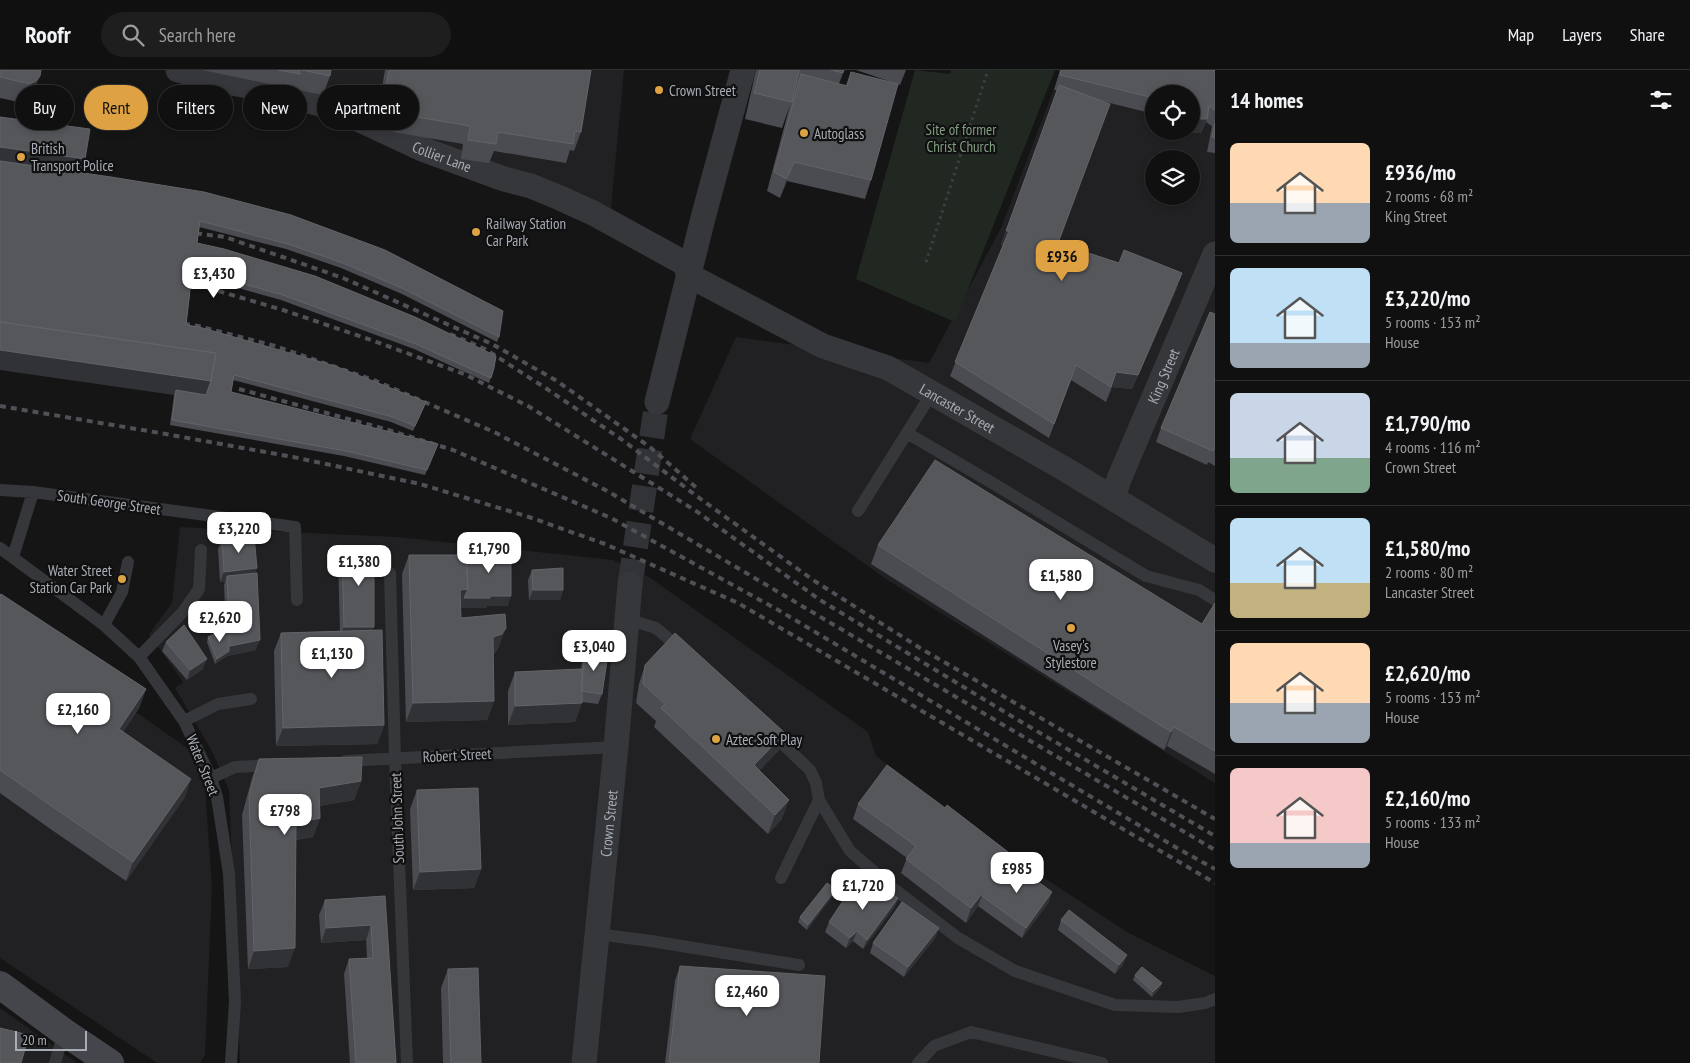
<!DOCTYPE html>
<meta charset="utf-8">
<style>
body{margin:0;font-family:"PT Sans Narrow",sans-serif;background:#1e1e1e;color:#f1f3f6;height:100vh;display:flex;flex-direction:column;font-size:19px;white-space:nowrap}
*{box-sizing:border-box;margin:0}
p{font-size:16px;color:#9c9d9f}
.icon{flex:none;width:28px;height:28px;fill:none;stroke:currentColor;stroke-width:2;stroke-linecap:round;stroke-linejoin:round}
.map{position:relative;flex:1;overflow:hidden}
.drawer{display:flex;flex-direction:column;background:#101010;width:475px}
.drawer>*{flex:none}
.banner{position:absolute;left:15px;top:15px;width:475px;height:45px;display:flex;gap:10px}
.fabs{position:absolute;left:1145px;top:15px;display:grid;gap:10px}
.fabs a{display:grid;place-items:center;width:55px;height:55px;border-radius:50%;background:#101010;box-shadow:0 2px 8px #0003,0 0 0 1px #303030;font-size:25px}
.scale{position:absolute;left:15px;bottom:12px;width:72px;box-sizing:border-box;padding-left:5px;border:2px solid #a8adb5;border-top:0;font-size:14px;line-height:18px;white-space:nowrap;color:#a8adb5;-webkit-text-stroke:4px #101011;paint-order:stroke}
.price{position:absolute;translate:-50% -42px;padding:0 11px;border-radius:10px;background:#fff;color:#222;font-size:16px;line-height:32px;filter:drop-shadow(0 1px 2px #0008)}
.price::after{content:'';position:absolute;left:50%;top:30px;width:15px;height:11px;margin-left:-8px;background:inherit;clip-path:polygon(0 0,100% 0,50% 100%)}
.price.active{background:#dfa243;color:#111}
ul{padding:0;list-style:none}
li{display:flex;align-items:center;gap:15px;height:125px;padding:0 15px}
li+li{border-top:1px solid #303030}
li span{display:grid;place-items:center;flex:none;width:140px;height:100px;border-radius:8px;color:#555}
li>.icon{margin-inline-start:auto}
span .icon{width:60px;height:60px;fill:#fffc;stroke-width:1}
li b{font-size:21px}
h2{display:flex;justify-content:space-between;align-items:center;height:60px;padding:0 15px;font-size:21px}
.tag{padding:0 18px;border-radius:22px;background:#101010;box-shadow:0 2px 8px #0003,0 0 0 1px #303030;font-size:18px;line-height:45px}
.tag.active{background:#dfa243;color:#111}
header{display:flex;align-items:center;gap:30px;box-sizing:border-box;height:70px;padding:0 25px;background:#101010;border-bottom:1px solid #303030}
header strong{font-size:24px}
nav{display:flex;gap:28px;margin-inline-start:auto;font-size:18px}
.search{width:350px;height:45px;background:#1e1e1e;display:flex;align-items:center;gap:12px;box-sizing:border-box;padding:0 18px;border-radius:28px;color:#9c9d9f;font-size:19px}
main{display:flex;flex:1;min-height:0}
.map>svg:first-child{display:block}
.built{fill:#212123;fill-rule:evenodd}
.green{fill:#212822}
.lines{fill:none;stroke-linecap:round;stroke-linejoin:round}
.street-tunnel{stroke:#323336;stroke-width:25;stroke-dasharray:25 12;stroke-linecap:butt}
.path{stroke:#3c3e42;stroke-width:3;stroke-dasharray:2.5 4;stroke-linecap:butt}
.lane{stroke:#36373b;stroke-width:12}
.street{stroke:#36373b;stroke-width:25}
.secondary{stroke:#44464b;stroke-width:28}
.rail{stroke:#4f5156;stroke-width:4;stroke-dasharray:6 5;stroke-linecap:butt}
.wall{fill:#4b4c51}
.shaded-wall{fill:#313235}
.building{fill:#55575b;stroke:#626469}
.poi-dot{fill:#dfa243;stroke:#101011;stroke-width:2}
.labels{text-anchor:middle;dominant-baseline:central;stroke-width:4.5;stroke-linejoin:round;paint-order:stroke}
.poi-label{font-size:15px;fill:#a8adb5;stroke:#101011;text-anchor:start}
.park-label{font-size:15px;fill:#819e81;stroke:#101011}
.street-label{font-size:15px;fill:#a8adb5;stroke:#101011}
</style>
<header>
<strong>Roofr</strong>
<div class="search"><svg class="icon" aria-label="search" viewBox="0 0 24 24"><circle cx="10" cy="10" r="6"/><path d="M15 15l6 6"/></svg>Search here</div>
<nav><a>Map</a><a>Layers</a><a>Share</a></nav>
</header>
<main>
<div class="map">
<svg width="1215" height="993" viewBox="0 0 1215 993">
<rect width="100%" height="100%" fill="#151516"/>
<!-- built -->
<path class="built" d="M 219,0 L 624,0 L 610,149 Z
M 1061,0 L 1154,24 L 1154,61 L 1191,61 L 1191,31 L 1215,34 L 1215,713 L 886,509 L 690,369 L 736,267 L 929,293 L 1001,158 ZM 1154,89 L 1191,89 L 1191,126 L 1154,126 Z
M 180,457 L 397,467 L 613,490 L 649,507 L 868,662 L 876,686 L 1023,794 L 1127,862 L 1215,906 L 1215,993 L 240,993 L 229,720 L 213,683 L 175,618 L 183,612 L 149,564 L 172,533 Z
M 0,547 L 203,689 L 212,817 L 205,985 L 200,993 L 157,993 L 0,888 Z
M 0,938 L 77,993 L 0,993 Z"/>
<!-- green -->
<path class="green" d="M 915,0 L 950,4 L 951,0 L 1055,0 L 955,252 L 856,209 Z"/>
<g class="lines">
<!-- street-tunnel -->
<path class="street-tunnel" d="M 630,514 L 657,332"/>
<!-- path -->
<path class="path" d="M 926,192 L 988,0"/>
<!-- lane -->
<path class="lane" d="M 907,363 L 989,411 L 1146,506 L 1199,520 L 1215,530
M 0,420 L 33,422 L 295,457 L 297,530
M 858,441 L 932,323
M 0,478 L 104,555 L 139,587 L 184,651 L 211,708 L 217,727 L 229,804 L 235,932 L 231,993
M 13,487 L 33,422
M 390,503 L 395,688 L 407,993
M 627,549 L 656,558 L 682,580
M 104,555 L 122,522 L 128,492
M 139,587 L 183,542 L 199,519 L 201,480
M 184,651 L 218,634 L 251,629
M 770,662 L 810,700 L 816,713 L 819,730 L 781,808
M 346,691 L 616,677
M 211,708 L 235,697 L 274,695
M 819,730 L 850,781 L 894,819 L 958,868 L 1015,901 L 1115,935 L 1178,937 L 1205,933 L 1215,929
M 597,864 L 651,871 L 799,895
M 55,993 L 64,962
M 918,993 L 934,976 L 971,962 L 1102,993"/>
<!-- street -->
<g class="street">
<path id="s1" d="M 178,0 L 211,9 L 279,22 L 326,36 L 362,51 L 422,79 L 504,109 L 531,116 L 560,128 L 593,143 L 684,193 L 690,206"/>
<path id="s2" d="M 690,206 L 823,276 L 888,298 L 1063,398 L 1215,490"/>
<path d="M 657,332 L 703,148 L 743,0"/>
<path id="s3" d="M 1113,428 L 1119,409 L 1215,184"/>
<path id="s4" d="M 584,993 L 616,677 L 630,514"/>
</g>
<!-- secondary -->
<path class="secondary" d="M 0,915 L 64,962 L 110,993"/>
<!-- rail -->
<path class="rail" d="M 185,162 L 225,167 L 343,208 L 492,274 L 557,311 L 626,360 L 651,378 L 699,420
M 176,210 L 188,212 L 283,240 L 371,270 L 464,304 L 528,336 L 696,441 L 820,530 L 1018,650 L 1215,766
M 173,252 L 198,256 L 275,276 L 376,311 L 494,362 L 609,422 L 1215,780
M 450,264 L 485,279 L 547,319 L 621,369 L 702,430 L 813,510 L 920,578 L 1215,749
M 239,319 L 385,359 L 453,380 L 611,448 L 780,541 L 1177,778 L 1215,799
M 0,336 L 160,363 L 293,387 L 420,414 L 529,447 L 605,474 L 738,533 L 1215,813"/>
</g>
<!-- wall -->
<path class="wall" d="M 0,0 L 41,0 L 33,25 L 29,30 L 23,33 L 0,28 Z
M 202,0 L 331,0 L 330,6 L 323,25 Z
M 385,0 L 591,0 L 581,62 L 574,81 L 570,80 L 566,93 L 494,81 L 489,93 L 461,89 L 463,74 L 393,62 L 394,56 L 376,53 Z
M 756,0 L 844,0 L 839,14 L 846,15 L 851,2 L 871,110 L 865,129 L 787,111 L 780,128 L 767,121 L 790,35 L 782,58 L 745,49 Z
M 856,0 L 906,0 L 900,15 Z
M 1060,0 L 1215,0 L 1215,83 L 1207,82 L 1212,56 L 1206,52 L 1201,63 L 1190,63 L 1193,54 L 1191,54 L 1191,24 L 1154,24 L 1154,44 L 1102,31 L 1058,173 L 1177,218 L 1132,319 L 1112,317 L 1106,332 L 1071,310 L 1049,368 L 950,306 L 1003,175 L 1001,175 L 1057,20 L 1054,20 Z
M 81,103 L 291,145 L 499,267 L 497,272 L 402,224 L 341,198 L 286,179 L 199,157 L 197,173 L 494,298 L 489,313 L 414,279 L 281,230 L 206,209 L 192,207 L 186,255 L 426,332 L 413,361 L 391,352 L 233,310 L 231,322 L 438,374 L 425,405 L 344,386 L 170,355 L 174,325 Z
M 1215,244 L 1215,396 L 1208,392 L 1207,395 L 1156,372 L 1161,358 Z
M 222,469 L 257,498 L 255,503 L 256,580 L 227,586 L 215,594 L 207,572 L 208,567 L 226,558 L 224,515 L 225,512 L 220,512 L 218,479 Z
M 878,475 L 1202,554 L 1215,533 L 1215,704 L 1167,676 L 1164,680 L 871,494 Z
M 342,479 L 373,561 L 384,655 L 377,674 L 276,676 L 274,581 L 281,563 L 340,561 L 338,489 Z
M 462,481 L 508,536 L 487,536 L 486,538 L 460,538 L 461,548 L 499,577 L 495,583 L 493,583 L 494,631 L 487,650 L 406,652 L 402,504 L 409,485 L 461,485 Z
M 532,500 L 563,520 L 560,530 L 529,530 L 528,510 Z
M 0,525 L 146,619 L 139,638 L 123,662 L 185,727 L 126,811 L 49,758 L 0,723 Z
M 166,572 L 203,599 L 187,610 L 162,581 Z
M 585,581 L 602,624 L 598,634 L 582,632 L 575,652 L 508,655 L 508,621 L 515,602 L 581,599 L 582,591 Z
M 645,595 L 785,663 L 778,681 L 759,701 L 782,749 L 768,764 L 654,657 L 656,651 L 636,633 L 639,614 Z
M 259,689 L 361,711 L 354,730 L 319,736 L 320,748 L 313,767 L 296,770 L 288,897 L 248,899 L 242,745 L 252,708 Z
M 417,720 L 481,799 L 474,818 L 413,820 L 410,739 Z
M 858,734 L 945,738 L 1012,785 L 1010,791 L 1049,832 L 1022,868 L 978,836 L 966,853 L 901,803 L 907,788 L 853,749 Z
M 836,819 L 834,824 L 807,860 L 798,852 L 800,847 Z
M 385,826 L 396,993 L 350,993 L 344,904 L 349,889 L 367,888 L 366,870 L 321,873 L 319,845 L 325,830 Z
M 870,826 L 898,828 L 894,838 L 863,879 L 853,871 L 846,878 L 825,862 L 829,852 Z
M 1061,850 L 1123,895 L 1115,904 L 1058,860 Z
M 939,858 L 935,868 L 904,907 L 870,883 L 873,873 Z
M 680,896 L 819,993 L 665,993 L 675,911 Z
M 448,899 L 481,993 L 443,993 L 441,918 Z
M 1135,905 L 1162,913 L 1160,918 L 1152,927 L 1133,910 Z"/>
<!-- shaded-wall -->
<path class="shaded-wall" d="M 40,6 L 33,25 L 29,30 L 23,33 L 30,14 Z
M 1195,49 L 1207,49 L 1201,63 L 1190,63 L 1190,61 L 1191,61 L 1191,59 Z
M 0,77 L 85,89 L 79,108 L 0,97 Z
M 794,92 L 787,111 L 780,128 L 787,109 Z
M 1006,161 L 1009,161 L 1004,175 L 1001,175 Z
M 192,202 L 208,204 L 206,209 L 191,207 Z
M 1182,203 L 1177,218 L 1132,319 L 1110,317 L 1116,302 Z
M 0,280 L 211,311 L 204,330 L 176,320 L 174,325 L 0,300 Z
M 257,498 L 253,508 L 227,506 L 225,512 L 220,512 L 224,502 Z
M 468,519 L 490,526 L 511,526 L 508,536 L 487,536 L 486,538 L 461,538 L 453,539 L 460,520 Z
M 533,520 L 563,520 L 560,530 L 529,530 Z
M 344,557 L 374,557 L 371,567 L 340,567 Z
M 506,558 L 499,577 L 495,583 L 486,586 L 493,567 Z
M 260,570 L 256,580 L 227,586 L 215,594 L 217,589 L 229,581 L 230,576 Z
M 207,589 L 203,599 L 187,610 L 190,600 Z
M 146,619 L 139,638 L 112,678 L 119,659 Z
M 494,631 L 487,650 L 406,652 L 413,633 Z
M 582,633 L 575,652 L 508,655 L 515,636 Z
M 384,655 L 377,674 L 276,676 L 283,658 Z
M 1174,657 L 1167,676 L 1164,680 L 1171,662 Z
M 785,663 L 778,681 L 747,714 L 754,695 Z
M 191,709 L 185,727 L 126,811 L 133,792 Z
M 361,711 L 354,730 L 312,737 L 319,718 Z
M 789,730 L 782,749 L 768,764 L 775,745 Z
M 320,748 L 313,767 L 289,771 L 296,753 Z
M 1012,785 L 1007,799 L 982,826 L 978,836 L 966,853 L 971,838 Z
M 481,799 L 474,818 L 413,820 L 420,802 Z
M 836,819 L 834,824 L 807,860 L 808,855 Z
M 1052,822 L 1049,832 L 1022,868 L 1026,858 Z
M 898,828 L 894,838 L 863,879 L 867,870 Z
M 371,855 L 366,870 L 321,873 L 326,858 Z
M 939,858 L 935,868 L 904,907 L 908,897 Z
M 857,861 L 853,871 L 846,878 L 850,868 Z
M 295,878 L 288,897 L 248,899 L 254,881 Z
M 1127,885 L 1123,895 L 1115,904 L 1119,895 Z
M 1162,913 L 1160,918 L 1152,927 L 1153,922 Z"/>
<!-- building -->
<path class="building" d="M 0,0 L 41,0 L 40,6 L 36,11 L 30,14 L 0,7 Z
M 278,0 L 300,0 L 300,4 Z
M 302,0 L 331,0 L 330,6 Z
M 389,0 L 591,0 L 581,62 L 575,61 L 573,74 L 498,62 L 496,74 L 468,70 L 470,56 L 399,44 L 401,37 L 383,34 Z
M 760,0 L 799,0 L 792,32 L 754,23 Z
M 831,0 L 844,0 L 843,3 Z
M 1061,0 L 1210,0 L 1214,1 L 1215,0 L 1215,40 L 1209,36 L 1207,49 L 1195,49 L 1199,40 L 1191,37 L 1191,24 L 1154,24 L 1154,28 L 1060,5 Z
M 851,2 L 898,14 L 871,110 L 794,92 L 787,109 L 774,102 L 801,4 L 847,16 Z
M 1059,15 L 1110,34 L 1058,173 L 1119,193 L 1124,180 L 1182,203 L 1138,305 L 1116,302 L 1111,317 L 1076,295 L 1054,354 L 955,292 L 1009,161 L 1006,161 Z
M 0,47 L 90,59 L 85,89 L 0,77 Z
M 1215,53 L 1215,68 L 1212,67 Z
M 0,91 L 111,107 L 204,122 L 291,145 L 385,180 L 503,241 L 499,267 L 404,219 L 343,193 L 288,174 L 200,151 L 197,173 L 224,179 L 315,206 L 415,247 L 496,286 L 494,298 L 491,308 L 416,274 L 283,225 L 208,204 L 192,202 L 186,255 L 199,257 L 335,296 L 426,332 L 415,356 L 393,347 L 234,305 L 231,322 L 438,374 L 427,400 L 346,381 L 172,350 L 176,320 L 206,325 L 211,311 L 216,283 L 0,252 Z
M 1210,242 L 1215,244 L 1215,379 L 1214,378 L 1213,381 L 1161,358 Z
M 0,252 L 216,283 L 211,311 L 0,280 Z
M 935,390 L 1202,554 L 1215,533 L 1215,681 L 1174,657 L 1171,662 L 878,475 Z
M 254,466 L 257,498 L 224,502 L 222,469 Z
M 374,477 L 374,557 L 344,557 L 342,479 Z
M 511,480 L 511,526 L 490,526 L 490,528 L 464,528 L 468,519 L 466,485 L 463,485 L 462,481 Z
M 409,485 L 466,485 L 468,519 L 460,520 L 461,548 L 505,544 L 506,558 L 502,564 L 493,567 L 494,631 L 413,633 Z
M 563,498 L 563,520 L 533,520 L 532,500 Z
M 257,503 L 260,570 L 230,576 L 227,506 Z
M 1,524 L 146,619 L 119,659 L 191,709 L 133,792 L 56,739 L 0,700 L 0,525 Z
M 184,555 L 207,589 L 190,600 L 166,572 Z
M 227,557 L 229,581 L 217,589 L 208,567 Z
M 382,560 L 384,655 L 283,658 L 281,563 Z
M 675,563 L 785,663 L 754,695 L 789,730 L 775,745 L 661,638 L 665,634 L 643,614 L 645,595 Z
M 585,581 L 608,584 L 602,624 L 582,621 L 582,611 Z
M 582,599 L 582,633 L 515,636 L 515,602 Z
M 362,687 L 361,711 L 319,718 L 320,748 L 296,753 L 295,878 L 254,881 L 249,726 L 259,689 Z
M 887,695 L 945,738 L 947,735 L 1012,785 L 971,838 L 906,789 L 916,776 L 858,734 Z
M 478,718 L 481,799 L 420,802 L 417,720 Z
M 1009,790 L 1052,822 L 1026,858 L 982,826 Z
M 827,813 L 836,819 L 808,855 L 800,847 Z
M 854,814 L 870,826 L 877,815 L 898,828 L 867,870 L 857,861 L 850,868 L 829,852 Z
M 385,826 L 396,993 L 356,993 L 349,889 L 373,888 L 371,855 L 326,858 L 325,830 Z
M 902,832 L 939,858 L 908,897 L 873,873 Z
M 1069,840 L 1127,885 L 1119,895 L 1061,850 Z
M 680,896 L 825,906 L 819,993 L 678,993 L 669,992 Z
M 1142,897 L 1162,913 L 1153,922 L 1135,905 Z
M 478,898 L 481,993 L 451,993 L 448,899 Z
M 0,958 L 29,965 L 21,993 L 0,993 Z"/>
<!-- markers -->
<g class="poi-dot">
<circle cx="659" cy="20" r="5"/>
<circle cx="804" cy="63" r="5"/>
<circle cx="21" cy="87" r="5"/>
<circle cx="476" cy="162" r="5"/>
<circle cx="122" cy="509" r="5"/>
<circle cx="1071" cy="558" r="5"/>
<circle cx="716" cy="669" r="5"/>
</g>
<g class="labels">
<!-- poi labels -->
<g class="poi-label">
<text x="669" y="20">Crown Street</text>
<text x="814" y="63">Autoglass</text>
<text x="31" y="78">British<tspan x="31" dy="17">Transport Police</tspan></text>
<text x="486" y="153">Railway Station<tspan x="486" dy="17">Car Park</tspan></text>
<text x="112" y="500" text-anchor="end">Water Street<tspan x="112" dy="17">Station Car Park</tspan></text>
<text x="1071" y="575" text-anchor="middle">Vasey's<tspan x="1071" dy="17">Stylestore</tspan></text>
<text x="726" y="669">Aztec Soft Play</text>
</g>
<!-- park labels -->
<g class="park-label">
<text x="961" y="59">Site of former<tspan x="961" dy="17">Christ Church</tspan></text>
</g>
<!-- street labels -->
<g class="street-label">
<text stroke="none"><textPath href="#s1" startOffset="279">Collier Lane</textPath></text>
<text stroke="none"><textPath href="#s3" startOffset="132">King Street</textPath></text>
<text stroke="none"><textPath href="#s2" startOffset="299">Lancaster Street</textPath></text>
<text transform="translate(109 432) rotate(8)">South George Street</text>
<text transform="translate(457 685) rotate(-3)">Robert Street</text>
<text transform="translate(203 695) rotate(68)">Water Street</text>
<text transform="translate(397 748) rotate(-92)">South John Street</text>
<text stroke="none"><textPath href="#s4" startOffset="241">Crown Street</textPath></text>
</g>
</g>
</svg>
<div class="fabs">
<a><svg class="icon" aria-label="locate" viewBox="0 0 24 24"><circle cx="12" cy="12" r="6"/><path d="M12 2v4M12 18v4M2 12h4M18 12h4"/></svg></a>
<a><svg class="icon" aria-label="layers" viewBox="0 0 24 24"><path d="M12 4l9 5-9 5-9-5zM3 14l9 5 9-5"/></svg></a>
</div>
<div class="scale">20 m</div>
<b class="price active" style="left:1062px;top:212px">£936</b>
<b class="price" style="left:214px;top:229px">£3,430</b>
<b class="price" style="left:239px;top:484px">£3,220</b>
<b class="price" style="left:489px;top:504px">£1,790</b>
<b class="price" style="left:359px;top:517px">£1,380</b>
<b class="price" style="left:1061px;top:531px">£1,580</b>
<b class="price" style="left:220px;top:573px">£2,620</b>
<b class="price" style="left:594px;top:602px">£3,040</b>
<b class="price" style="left:332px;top:609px">£1,130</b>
<b class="price" style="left:78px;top:665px">£2,160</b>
<b class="price" style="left:285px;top:766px">£798</b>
<b class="price" style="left:1017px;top:824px">£985</b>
<b class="price" style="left:863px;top:841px">£1,720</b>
<b class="price" style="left:747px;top:947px">£2,460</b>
<div class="banner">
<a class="tag">Buy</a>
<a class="tag active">Rent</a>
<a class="tag">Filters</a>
<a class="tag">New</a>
<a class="tag">Apartment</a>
</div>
</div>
<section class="drawer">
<h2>14 homes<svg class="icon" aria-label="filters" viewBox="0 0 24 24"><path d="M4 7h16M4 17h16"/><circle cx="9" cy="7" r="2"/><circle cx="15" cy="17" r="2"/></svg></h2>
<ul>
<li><span style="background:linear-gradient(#ffd9b3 60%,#9aa5b1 0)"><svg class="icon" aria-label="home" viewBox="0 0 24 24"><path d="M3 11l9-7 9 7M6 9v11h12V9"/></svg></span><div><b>£936/mo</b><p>2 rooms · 68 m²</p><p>King Street</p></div></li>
<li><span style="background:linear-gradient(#bfe0f5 75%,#9aa5b1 0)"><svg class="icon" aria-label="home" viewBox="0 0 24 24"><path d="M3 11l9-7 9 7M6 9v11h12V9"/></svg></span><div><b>£3,220/mo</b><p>5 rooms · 153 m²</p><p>House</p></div></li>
<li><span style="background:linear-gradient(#c9d6e8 65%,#7fa58c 0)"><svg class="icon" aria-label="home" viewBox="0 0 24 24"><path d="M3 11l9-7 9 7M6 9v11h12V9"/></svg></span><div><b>£1,790/mo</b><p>4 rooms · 116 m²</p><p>Crown Street</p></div></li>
<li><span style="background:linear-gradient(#bfe0f5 65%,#c2b280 0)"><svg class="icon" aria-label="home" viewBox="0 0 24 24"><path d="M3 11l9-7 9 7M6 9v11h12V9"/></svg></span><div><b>£1,580/mo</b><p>2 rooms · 80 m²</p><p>Lancaster Street</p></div></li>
<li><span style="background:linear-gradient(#ffd9b3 60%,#9aa5b1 0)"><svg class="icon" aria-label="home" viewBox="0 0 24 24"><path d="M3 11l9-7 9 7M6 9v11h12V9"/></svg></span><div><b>£2,620/mo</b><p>5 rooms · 153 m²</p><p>House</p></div></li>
<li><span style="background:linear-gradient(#f6c9c9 75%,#9aa5b1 0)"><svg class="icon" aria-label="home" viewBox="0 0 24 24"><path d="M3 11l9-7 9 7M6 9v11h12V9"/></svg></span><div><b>£2,160/mo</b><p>5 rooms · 133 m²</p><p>House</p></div></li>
</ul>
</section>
</main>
